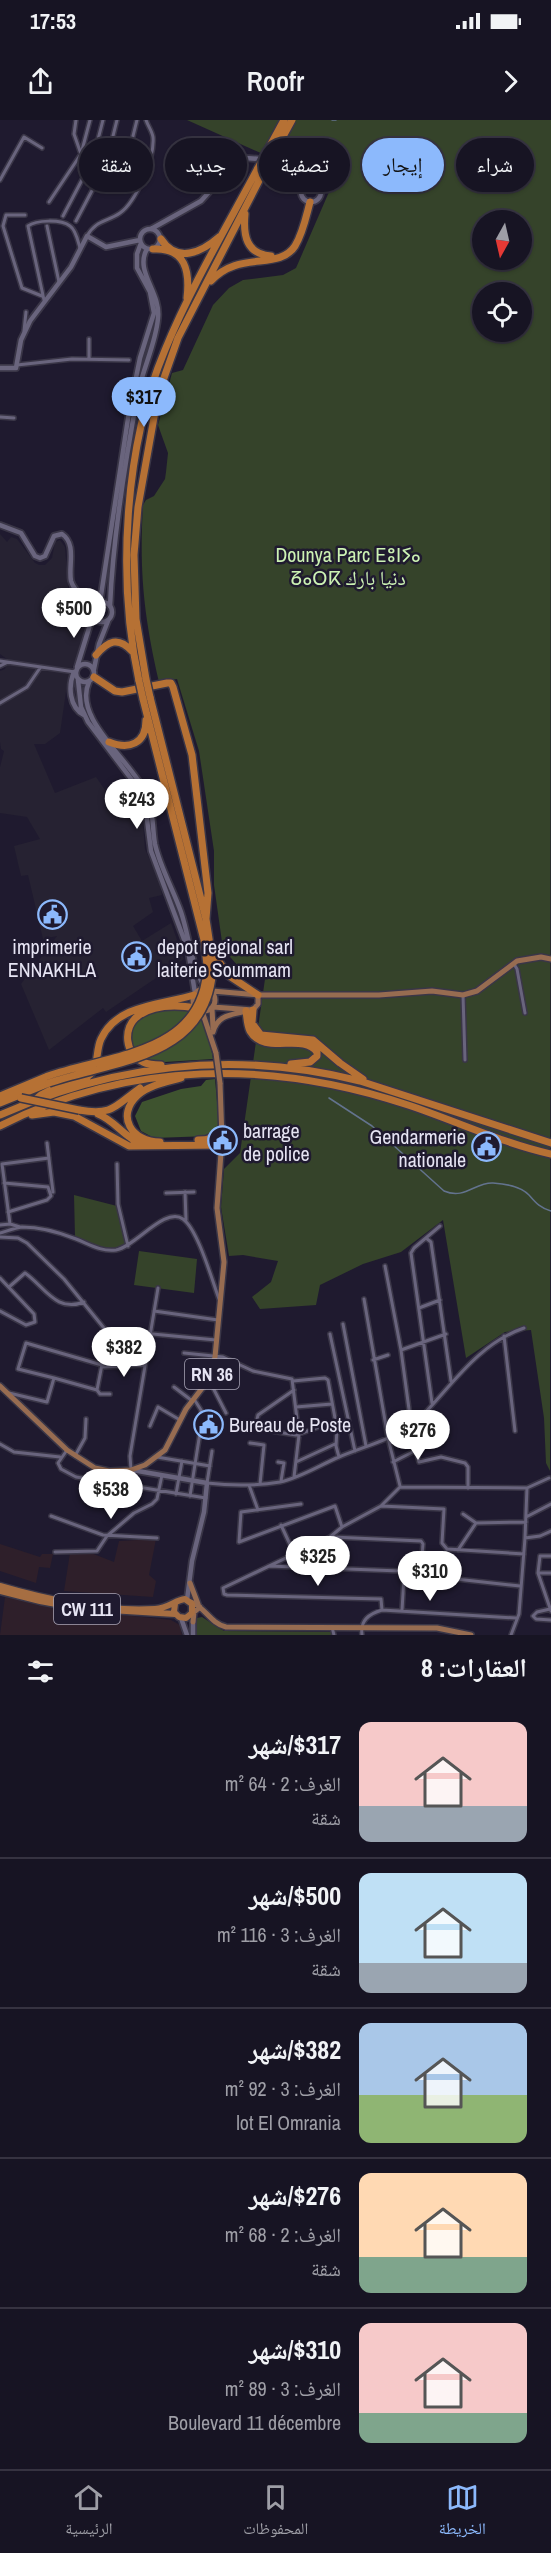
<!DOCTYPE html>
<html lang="ar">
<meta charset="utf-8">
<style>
body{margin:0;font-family:"Archivo Narrow","Noto Naskh Arabic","Noto Sans Tifinagh",sans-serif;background:#242130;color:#f1f3f6;direction:rtl;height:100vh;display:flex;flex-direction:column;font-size:22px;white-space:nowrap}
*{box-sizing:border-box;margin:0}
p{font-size:20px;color:#9e9ea6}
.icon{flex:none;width:33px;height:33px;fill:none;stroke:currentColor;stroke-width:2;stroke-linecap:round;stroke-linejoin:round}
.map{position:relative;height:1515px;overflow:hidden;direction:ltr}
.drawer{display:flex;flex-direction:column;background:#171423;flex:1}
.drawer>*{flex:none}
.guide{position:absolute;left:18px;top:18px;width:516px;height:54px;direction:rtl;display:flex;gap:12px}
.needle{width:39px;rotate:188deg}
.fabs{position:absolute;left:472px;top:90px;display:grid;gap:12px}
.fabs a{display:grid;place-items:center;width:60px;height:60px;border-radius:50%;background:#171423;box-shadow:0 2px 4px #0004,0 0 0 2px #363341;font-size:30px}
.price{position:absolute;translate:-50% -51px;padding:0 14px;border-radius:21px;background:#fff;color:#222;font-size:20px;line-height:39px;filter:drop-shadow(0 2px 3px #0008)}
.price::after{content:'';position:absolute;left:50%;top:36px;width:18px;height:14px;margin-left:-9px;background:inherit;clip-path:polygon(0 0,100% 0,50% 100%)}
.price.current{background:#8cb9fc;color:#111}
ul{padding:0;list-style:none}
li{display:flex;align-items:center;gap:18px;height:150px;padding:0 24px}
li+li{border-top:2px solid #363341}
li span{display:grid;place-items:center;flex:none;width:168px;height:120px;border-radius:12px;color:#555}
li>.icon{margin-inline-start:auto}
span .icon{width:72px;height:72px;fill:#fffc;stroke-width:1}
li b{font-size:26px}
h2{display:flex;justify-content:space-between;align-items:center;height:72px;padding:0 24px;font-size:26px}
.chip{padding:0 21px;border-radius:27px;background:#171423;box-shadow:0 2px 4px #0004,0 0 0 2px #363341;font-size:21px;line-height:54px}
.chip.current{background:#8cb9fc;color:#111}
.status{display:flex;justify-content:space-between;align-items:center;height:42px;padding:0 30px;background:#171423;direction:ltr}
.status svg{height:16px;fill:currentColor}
header{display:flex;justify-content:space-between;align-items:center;height:78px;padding:0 24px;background:#171423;font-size:27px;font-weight:600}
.dock{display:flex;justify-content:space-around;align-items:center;height:84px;border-top:2px solid #363341;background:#171423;font-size:16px;color:#9e9ea6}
.dock a{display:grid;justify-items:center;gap:3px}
.dock .current{color:#8cb9fc}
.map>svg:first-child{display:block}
.industrial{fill:#262232}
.education{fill:#2e1f2a}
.green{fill:#35432a;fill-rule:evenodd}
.forest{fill:#3e532f}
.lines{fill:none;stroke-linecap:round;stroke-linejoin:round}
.stream{stroke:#63738e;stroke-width:1.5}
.minor-casing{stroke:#3a3647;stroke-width:6}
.tertiary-casing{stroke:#3a3647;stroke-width:8}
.secondary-casing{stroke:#3a3647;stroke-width:8}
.primary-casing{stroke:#3a3647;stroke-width:8}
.trunk-casing{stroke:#3a3647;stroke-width:9}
.motorway-casing{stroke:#3a3647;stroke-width:10}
.minor{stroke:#69647d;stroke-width:3}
.tertiary{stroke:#69647d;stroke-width:4.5}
.secondary{stroke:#69647d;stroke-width:4.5}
.primary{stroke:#976c51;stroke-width:5}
.trunk{stroke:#a66e42;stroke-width:6}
.motorway{stroke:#b67134;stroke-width:7}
.primary-bridge-casing{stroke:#3a3647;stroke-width:8;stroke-linecap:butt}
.motorway-bridge-casing{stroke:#3a3647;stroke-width:10;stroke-linecap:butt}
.primary-bridge{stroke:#976c51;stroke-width:5}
.motorway-bridge{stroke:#b67134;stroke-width:7}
.labels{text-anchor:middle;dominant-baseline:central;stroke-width:5;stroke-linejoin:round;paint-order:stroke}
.shield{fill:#1f1a2f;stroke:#aaa7b8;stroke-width:1.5}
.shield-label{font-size:18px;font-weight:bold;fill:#e6e4f3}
.park-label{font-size:20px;fill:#ccf2b3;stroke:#1f1a2f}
.poi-label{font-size:20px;fill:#e6e4f3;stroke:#1f1a2f;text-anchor:start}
</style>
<div class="status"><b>17:53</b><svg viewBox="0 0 49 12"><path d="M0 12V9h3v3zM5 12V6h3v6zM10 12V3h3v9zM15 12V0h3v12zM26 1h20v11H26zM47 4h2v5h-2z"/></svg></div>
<header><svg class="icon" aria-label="forward" viewBox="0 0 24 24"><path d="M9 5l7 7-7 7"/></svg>Roofr<svg class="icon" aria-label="share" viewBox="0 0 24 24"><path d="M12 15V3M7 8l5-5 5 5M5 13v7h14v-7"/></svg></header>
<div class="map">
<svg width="551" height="1515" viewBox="0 0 551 1515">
<rect width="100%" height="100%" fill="#1f1a2f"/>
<!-- industrial -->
<path class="industrial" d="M 0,414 L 7,422 L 11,417 L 17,419 L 35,443 L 39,445 L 45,445 L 52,438 L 55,422 L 60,420 L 65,427 L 70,488 L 88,496 L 78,533 L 68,558 L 60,613 L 45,624 L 34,624 L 55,673 L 96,657 L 114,683 L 131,669 L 142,687 L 145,729 L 159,760 L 162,775 L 149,778 L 153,792 L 133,806 L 142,821 L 171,803 L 184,839 L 106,892 L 103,888 L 49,930 L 21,864 L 57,816 L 43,819 L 28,755 L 21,756 L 14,726 L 40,719 L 27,697 L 0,693 L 0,647 L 4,631 L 1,629 L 0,622 L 0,551 L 5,549 L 7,539 L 0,534 Z"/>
<!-- education -->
<path class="education" d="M 156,1419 L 149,1455 L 156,1461 L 153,1477 L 64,1471 L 70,1433 L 91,1433 L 114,1442 L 119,1421 Z
M 0,1424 L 40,1437 L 42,1434 L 53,1434 L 50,1448 L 39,1447 L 36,1463 L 0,1451 Z
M 5,1477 L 75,1490 L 171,1500 L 180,1505 L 182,1515 L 0,1515 Z"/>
<!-- green -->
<path class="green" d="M 187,0 L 551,0 L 550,1351 L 546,1343 L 544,1298 L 531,1210 L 505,1212 L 466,1238 L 443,1100 L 401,1132 L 363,1144 L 320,1165 L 316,1185 L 260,1189 L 252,1177 L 271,1162 L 278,1141 L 243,1135 L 229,1136 L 221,1087 L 224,1049 L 240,1033 L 265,859 L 239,847 L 223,829 L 214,765 L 214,731 L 199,631 L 177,559 L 159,562 C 144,497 139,452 143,385 L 146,380 L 154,376 L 165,359 L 166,352 L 168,333 L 158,305 L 172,253 L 183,250 L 213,185 L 229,168 L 243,160 L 283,155 L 296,148 L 332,65 ZM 483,100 L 522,100 L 522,140 L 483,140 ZM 483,172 L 522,172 L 522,212 L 483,212 Z
M 74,1075 L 117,1086 L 127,1126 C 105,1133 94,1123 75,1117 Z
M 139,1131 L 197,1139 L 194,1173 L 134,1165 Z
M 202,1497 L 224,1511 L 331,1512 L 332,1515 L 196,1515 L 197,1498 Z"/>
<!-- forest -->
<path class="forest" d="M 166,890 L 183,890 L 200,894 L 210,922 L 213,939 L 149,943 L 132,930 C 127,900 140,895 166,890 Z
M 215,959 L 219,1004 L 209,1016 L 154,1018 L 141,1011 L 135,996 L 142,982 L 181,969 L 201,966 L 206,960 Z"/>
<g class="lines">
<!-- stream -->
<path class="stream" d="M 332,0 L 336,0
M 329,978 L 372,1006 L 444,1071 C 465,1080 475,1062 493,1063 C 506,1064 520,1066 529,1075 C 536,1083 540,1088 551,1091"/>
<defs>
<path id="minor" d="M 76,0 L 74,14 L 81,34 L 106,44 L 145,52
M 128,36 L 137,0
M 120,48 L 144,58
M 0,60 L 24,17 L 42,28
M 49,82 L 81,34 L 90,0
M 25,95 L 6,95 L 3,106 L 22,168 L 42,176
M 63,96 L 93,39 L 103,0
M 76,101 L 106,44 L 117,0
M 47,106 L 59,162
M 87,116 C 96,100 107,102 120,93 C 136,82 155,37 153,17 C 152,11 148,6 146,0
M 44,180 L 28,106 C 36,100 61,99 70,106 C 76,110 78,121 80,128
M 24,211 L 26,192
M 89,238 L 89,219
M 17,245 L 72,239 L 129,240
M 0,297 L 14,298
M 0,541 L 75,552
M 0,546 L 6,543
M 0,583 L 27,567 L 40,548
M 514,844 L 517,849 L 525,893
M 463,875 L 465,940
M 47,1023 L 53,1072
M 117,1044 L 118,1084 L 128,1126
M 4,1063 L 48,1067 L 51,1076 L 47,1080 L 8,1092
M 185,1072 L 186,1100
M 166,1073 L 194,1072
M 10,1104 L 2,1044 L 49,1038
M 0,1105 L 10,1104 L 20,1107
M 0,1113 C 7,1111 15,1108 22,1107 C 39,1107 61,1113 76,1119 C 89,1124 101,1132 116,1130 C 135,1127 165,1086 183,1099 C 198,1110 212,1160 219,1179
M 0,1117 L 18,1118 L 27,1123 L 64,1159 L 108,1213 L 142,1213 L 216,1220
M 426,1118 L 431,1122 L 451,1261
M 385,1146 L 401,1230 L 411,1304
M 0,1158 L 34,1194 L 35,1202 L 26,1205 L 0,1191
M 9,1167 L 25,1153 C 45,1167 56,1193 84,1182
M 364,1179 L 388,1318 L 400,1366
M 419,1188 L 440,1180
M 154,1191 L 218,1200
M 343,1204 L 366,1326
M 330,1214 L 355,1331
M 504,1216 L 515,1311
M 401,1230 L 446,1214
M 184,1233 L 223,1237 L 253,1251 L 292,1259 L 299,1315 L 294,1357
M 373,1240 L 388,1235
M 102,1247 L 145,1245
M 54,1258 L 18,1249 L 26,1223 L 102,1245
M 209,1260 L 226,1293
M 293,1261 L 325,1258 L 328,1260 L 337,1309 L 336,1326 L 339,1337
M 174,1267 L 191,1280
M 97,1270 L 100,1274 L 110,1274
M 9,1273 L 47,1282 L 54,1258 L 97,1270 L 108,1214
M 432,1283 L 411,1133 L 414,1128 L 440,1106
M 296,1287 L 332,1284
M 150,1306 L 158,1287 L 180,1300
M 246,1307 L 296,1315 L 336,1301
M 255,1308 L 258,1295 L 294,1270
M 250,1323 L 264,1325 L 260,1364
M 0,1324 L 14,1332 L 60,1337
M 67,1330 L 58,1343 L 61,1349 L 76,1357 L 206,1378
M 212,1331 L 207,1363 C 232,1366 256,1366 280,1362 C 300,1358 320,1345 339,1337 C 364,1326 403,1317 421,1297 C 453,1264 478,1224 524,1208
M 416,1331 L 419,1342 L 441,1337 L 465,1343 L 468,1347 L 468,1368
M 75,1336 L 85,1318 L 86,1299
M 157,1337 L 210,1346
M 278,1342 L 284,1343 L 281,1361
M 296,1342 L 335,1324
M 393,1342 L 434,1321
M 131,1350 L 130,1336 L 158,1168
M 249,1365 L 258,1390
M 176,1374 L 182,1341
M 190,1376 L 202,1300 L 201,1290 L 194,1279
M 301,1384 L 241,1392 L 239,1422 L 335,1386 L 342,1407
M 381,1386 L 444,1389 L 442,1423 L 447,1429 L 524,1434
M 463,1394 L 476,1403 L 526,1402
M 51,1396 L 103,1415 L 157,1418
M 526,1397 L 551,1384
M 281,1405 L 294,1433
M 332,1417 L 421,1421 L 423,1424 L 421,1448 L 429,1456 L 520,1466
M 525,1418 L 540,1416 L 551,1411
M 458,1430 L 476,1403
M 55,1432 L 97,1431 L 107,1416 L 134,1393 L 152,1384 L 157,1379 L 162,1355
M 551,1436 L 540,1436 L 538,1453 L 551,1491
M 269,1446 L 400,1451 L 404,1457 L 402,1490
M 538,1453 L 551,1453
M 550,1489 L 537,1492 L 533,1496 L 536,1499 L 551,1500
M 382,1490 L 381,1479 L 227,1475 L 224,1474 L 223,1468 L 330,1417 L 342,1407 L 381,1386 L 400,1367 L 527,1368 L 549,1358
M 332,1507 L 334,1515
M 362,1515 C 360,1500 369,1494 382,1490 L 516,1498
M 511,1515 L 519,1494 L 525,1418 L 527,1368"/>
<path id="tertiary" d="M301 72a10 10 0 1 1 20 0a10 10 0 1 1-20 0Z
M140 119a10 10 0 1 1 20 0a10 10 0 1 1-20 0Z
M 151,109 L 201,81 L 227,52 L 245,38 L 260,39 L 304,66
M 0,248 L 16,248 L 21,220 L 30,201 L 71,147 L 87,116 L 106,127 L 140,120
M 100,482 L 129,292 L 140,238 L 154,193 L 150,172 L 137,148 L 137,134 L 141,123
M 110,486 C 113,415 125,342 138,273 C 143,248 156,223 158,198 C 161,172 134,151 147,129
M 132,1350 L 207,1363 L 204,1392 L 192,1441 L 187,1480"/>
<path id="secondary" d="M 0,405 L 21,413 L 35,436 L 40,438 L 45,436 L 54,416 L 62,414 C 77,424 68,446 71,461 C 74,472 86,479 93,488
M92 492a10 10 0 1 1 20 0a10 10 0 1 1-20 0Z
M76 553a9 9 0 1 1 18 0a9 9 0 1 1-18 0Z
M 77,547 L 93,495
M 94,549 L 99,524 L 108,501
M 74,552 C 68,566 69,587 84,595
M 78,560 L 81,587 L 88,602 L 135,664 L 145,684 L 151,731 L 188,830 L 195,873
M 89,562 C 72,599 133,642 147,675 C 154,691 152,707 155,724 C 160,747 173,769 181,792 C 189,816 191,844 204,866
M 181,1498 L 187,1515
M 193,1515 L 193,1500"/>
<path id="primary" d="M193 880a11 11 0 1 1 22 0a11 11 0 1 1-22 0Z
M 212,871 L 258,875 L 379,875 L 432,871 L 463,875 L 477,871 L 517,841 L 541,837 L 551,839
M 213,887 L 253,890 L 258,884 L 258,875
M 212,888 L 213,908
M 202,891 L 216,933
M 213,912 C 218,894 232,895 247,891
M 206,1019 L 217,1013 L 222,1006
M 0,1266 L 67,1330 L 95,1348 L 109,1351 L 131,1350 L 145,1345 L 165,1330 L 186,1289 L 210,1258 L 215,1237 L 224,1142 L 217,1088 L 222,1019 L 220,963
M 190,1463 L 198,1484
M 191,1482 C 205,1487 210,1503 226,1507 L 437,1508 L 471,1515
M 193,1502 L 194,1492 L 200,1487"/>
<path id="trunk" d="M 0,1466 C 48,1480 105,1492 155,1489 C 169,1488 175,1480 185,1479 L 192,1484 L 192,1493 L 186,1498 L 179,1497 L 174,1492 L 175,1484
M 0,1471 L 40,1481 L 78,1488 L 175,1494"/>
<path id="motorway" d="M 245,94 C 243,115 246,134 271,136
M 161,119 C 177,144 202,132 219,117
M 153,129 C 186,127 190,152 187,178
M 211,161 C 239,130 279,151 295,126 C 303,113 306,97 310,82
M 96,535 C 108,521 118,516 132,531
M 94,557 L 115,571 L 122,572 L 167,563 L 171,563 L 173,567 L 192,635 L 208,773 L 206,799
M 146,559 L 136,499 L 134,435 L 138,387 L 158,275 L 178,218 L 263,53
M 139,561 C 117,459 124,327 165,230 C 191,167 226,108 258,48
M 150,577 L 206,799 L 213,845
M 143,579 L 204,820 L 207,845
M 109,622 C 129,630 146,624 146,600
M 214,826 L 220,843 L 228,855 L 258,875
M 253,890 L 252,903 L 261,915 L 313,920 L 340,943 L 363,959
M 246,891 C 247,897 247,905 250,911 C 264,936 303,912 317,932 L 317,936 L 310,942 L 291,944
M 161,945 C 155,945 149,945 143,942 C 125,935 122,907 138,896 C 154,884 179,885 197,888
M 0,976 L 48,956
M 36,979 C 50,966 71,967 87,957 C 100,948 95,932 101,919 C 117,884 162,885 194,875
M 0,983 L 49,963
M 79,990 C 113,996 115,986 140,968
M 98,994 C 116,1001 124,1018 142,1024
M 0,995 C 117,943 236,930 360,961 L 551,1023
M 32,995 L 54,992 L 74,996 L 129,1026 L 222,1025
M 0,1006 C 129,940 273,940 408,985 C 456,1001 502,1023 551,1034
M 198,1020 L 222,1019
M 160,1022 C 132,1022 115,996 138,975 C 149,965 167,962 181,958"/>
</defs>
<!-- minor casing -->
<use href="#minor" class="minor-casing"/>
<!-- tertiary casing -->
<use href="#tertiary" class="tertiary-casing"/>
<!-- secondary casing -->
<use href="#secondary" class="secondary-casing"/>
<!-- primary casing -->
<use href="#primary" class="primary-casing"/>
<!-- trunk casing -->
<use href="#trunk" class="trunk-casing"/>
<!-- motorway casing -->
<use href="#motorway" class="motorway-casing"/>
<!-- minor -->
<use href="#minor" class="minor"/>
<!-- tertiary -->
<use href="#tertiary" class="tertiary"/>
<!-- secondary -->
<use href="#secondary" class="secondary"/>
<!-- primary -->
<use href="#primary" class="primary"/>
<!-- trunk -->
<use href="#trunk" class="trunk"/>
<!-- motorway -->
<use href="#motorway" class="motorway"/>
<defs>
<path id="primary-bridge" d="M 216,933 L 220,963"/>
<path id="motorway-bridge" d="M 258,48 L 284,0
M 263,53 L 292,0
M 146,559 L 150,577
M 139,561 L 143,579
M 48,956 C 112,934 205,934 207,845
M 49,963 C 117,940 210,939 213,845
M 21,978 L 79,990"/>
</defs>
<!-- primary-bridge casing -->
<use href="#primary-bridge" class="primary-bridge-casing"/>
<!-- motorway-bridge casing -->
<use href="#motorway-bridge" class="motorway-bridge-casing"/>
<!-- primary-bridge -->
<use href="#primary-bridge" class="primary-bridge"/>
<!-- motorway-bridge -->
<use href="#motorway-bridge" class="motorway-bridge"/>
</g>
<!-- icons -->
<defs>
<symbol id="civic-ring" viewBox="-11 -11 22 22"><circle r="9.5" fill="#1f1a2f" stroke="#8cb9fc" stroke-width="1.5"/><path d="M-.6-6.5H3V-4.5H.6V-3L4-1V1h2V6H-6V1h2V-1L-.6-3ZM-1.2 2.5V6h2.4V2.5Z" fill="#8cb9fc"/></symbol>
</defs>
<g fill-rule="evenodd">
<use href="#civic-ring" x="36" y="778" width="33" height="33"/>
<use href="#civic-ring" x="120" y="820" width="33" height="33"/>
<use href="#civic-ring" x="206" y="1004" width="33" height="33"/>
<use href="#civic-ring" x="470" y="1010" width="33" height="33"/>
<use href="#civic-ring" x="192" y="1288" width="33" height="33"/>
</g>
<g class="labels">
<!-- shield labels -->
<g class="shield">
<rect x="185" y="1239" width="54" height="30" rx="4.5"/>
<rect x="54" y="1474" width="66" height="30" rx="4.5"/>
</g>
<g class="shield-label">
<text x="212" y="1254">RN 36</text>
<text x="87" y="1489">CW 111</text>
</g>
<!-- park labels -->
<g class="park-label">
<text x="348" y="434">Dounya Parc ⴹⵓⵏⵢⴰ<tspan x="348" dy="23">ⵒⴰⵔⴽ دنيا بارك</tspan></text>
</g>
<!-- poi labels -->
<g class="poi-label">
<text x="52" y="826" text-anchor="middle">imprimerie<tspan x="52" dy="23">ENNAKHLA</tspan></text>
<text x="157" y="826">depot regional sarl<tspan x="157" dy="23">laiterie Soummam</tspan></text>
<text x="243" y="1010">barrage<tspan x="243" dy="23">de police</tspan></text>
<text x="466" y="1016" text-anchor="end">Gendarmerie<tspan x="466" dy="23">nationale</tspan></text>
<text x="229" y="1304">Bureau de Poste</text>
</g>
</g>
</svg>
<div class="fabs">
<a><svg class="needle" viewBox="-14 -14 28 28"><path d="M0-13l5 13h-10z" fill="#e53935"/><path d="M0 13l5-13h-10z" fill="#9e9ea6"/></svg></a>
<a><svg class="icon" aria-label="locate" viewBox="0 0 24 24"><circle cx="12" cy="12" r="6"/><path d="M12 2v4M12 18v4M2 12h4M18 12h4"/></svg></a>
</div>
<b class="price current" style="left:144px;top:308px">$317</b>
<b class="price" style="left:74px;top:519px">$500</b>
<b class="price" style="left:137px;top:710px">$243</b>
<b class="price" style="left:124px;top:1258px">$382</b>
<b class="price" style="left:418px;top:1341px">$276</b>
<b class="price" style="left:111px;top:1400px">$538</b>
<b class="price" style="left:318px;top:1467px">$325</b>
<b class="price" style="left:430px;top:1482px">$310</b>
<div class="guide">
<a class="chip">شراء</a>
<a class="chip current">إيجار</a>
<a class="chip">تصفية</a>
<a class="chip">جديد</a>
<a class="chip">شقة</a>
</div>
</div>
<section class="drawer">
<h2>العقارات: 8<svg class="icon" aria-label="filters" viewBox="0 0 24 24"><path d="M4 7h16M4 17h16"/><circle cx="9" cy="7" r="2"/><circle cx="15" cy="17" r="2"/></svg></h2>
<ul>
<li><span style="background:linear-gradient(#f6c9c9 70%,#9aa5b1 0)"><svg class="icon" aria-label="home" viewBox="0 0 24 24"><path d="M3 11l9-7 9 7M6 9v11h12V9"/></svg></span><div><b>$317/شهر</b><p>الغرف: 2 · 64 m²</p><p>شقة</p></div></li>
<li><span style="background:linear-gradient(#bfe0f5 75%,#9aa5b1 0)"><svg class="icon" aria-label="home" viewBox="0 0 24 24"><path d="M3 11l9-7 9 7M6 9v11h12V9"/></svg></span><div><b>$500/شهر</b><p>الغرف: 3 · 116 m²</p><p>شقة</p></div></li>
<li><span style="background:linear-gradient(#a9c7e8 60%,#8fb573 0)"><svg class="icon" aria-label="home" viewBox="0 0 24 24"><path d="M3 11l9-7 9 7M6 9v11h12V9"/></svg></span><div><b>$382/شهر</b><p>الغرف: 3 · 92 m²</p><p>lot El Omrania</p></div></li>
<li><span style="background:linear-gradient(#ffd9b3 70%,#7fa58c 0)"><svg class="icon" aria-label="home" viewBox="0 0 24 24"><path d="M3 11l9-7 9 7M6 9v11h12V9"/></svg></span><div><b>$276/شهر</b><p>الغرف: 2 · 68 m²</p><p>شقة</p></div></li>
<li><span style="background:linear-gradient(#f6c9c9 75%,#7fa58c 0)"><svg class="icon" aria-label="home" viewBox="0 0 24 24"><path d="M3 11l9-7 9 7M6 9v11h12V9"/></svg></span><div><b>$310/شهر</b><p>الغرف: 3 · 89 m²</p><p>Boulevard 11 décembre</p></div></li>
</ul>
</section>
<nav class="dock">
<a class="current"><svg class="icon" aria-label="map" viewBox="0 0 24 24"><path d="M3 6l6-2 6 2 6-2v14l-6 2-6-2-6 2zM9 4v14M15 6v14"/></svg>الخريطة</a>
<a><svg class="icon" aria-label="saved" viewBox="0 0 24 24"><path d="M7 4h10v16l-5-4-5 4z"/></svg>المحفوظات</a>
<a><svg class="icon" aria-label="home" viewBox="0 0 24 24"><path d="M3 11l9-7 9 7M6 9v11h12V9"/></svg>الرئيسية</a>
</nav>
